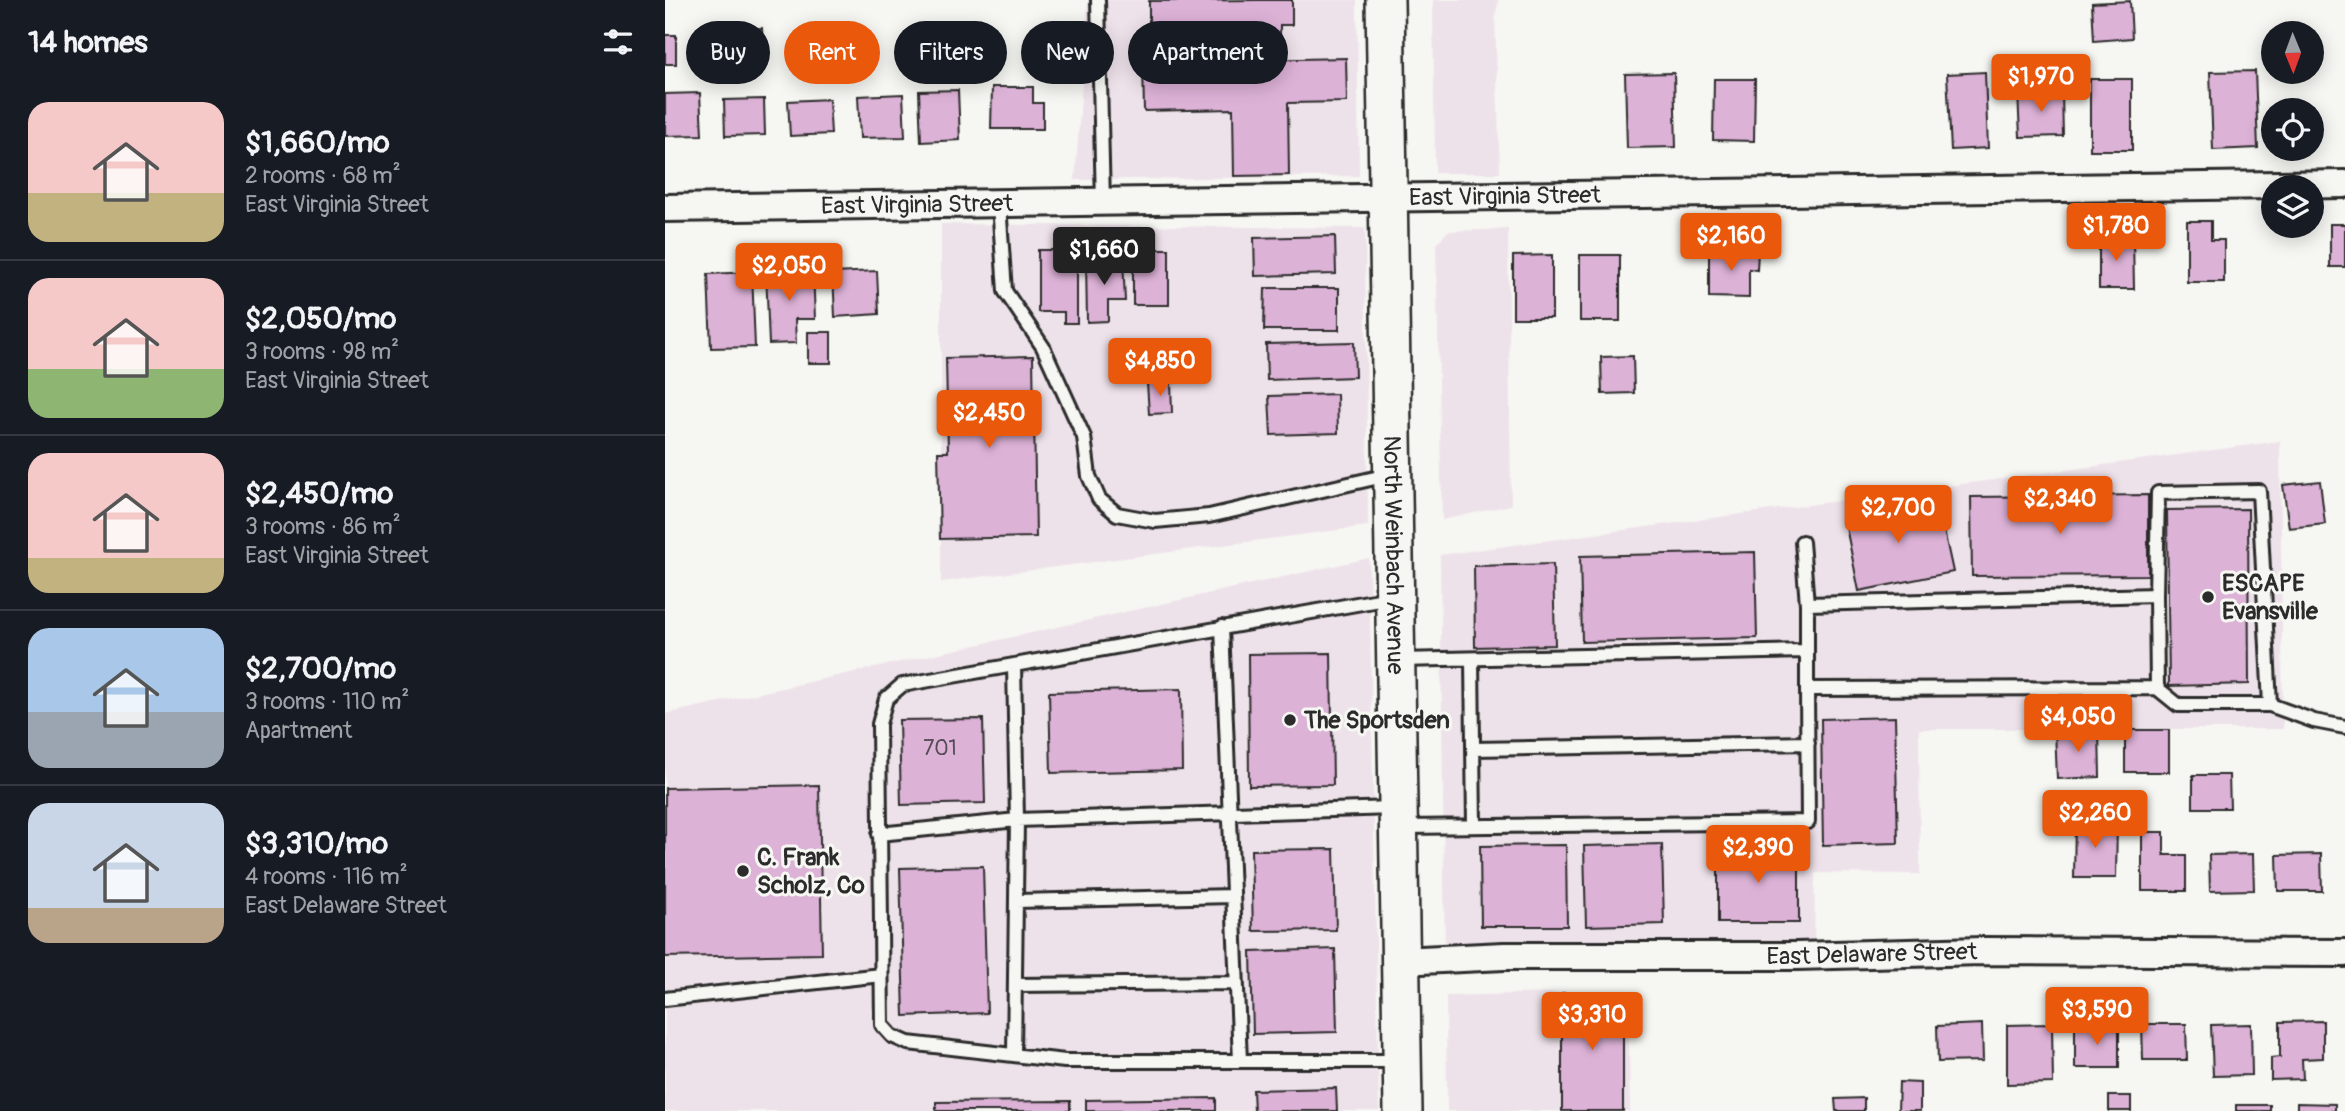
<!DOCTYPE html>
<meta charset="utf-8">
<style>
body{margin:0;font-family:Pangolin,sans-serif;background:#242831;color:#f1f3f6;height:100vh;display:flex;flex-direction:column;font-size:26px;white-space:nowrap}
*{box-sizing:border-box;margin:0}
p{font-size:23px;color:#9ea1a6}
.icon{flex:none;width:38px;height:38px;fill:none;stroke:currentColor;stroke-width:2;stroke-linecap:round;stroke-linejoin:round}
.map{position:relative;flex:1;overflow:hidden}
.sheet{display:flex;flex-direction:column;background:#171b24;width:665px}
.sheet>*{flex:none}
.top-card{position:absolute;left:21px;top:21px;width:665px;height:63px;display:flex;gap:14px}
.needle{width:46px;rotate:179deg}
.buttons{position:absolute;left:1596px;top:21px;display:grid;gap:14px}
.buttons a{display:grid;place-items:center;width:63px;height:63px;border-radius:50%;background:#171b24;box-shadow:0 4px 18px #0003;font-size:35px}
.price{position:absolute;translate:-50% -60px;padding:0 16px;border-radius:7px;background:#ea580c;color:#fff;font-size:23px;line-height:46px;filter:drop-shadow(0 2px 4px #0008)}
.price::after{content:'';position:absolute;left:50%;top:42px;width:21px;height:16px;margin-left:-10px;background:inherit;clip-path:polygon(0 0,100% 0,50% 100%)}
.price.on{background:#222;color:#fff}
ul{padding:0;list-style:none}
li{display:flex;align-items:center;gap:21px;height:175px;padding:0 28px}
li+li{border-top:2px solid #363941}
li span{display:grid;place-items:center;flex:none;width:196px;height:140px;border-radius:21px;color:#555}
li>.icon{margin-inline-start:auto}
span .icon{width:84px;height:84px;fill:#fffc;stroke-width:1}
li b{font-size:30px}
h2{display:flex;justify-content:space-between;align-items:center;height:84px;padding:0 28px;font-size:30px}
.pill{padding:0 24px;border-radius:32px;background:#171b24;box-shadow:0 4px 18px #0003;font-size:24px;line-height:63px}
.pill.on{background:#ea580c;color:#fff}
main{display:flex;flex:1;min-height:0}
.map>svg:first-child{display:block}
.built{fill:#eee2ea}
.building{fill:#ddb2d7;stroke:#2b2b2b;stroke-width:2}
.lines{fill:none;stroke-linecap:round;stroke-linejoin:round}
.lane-casing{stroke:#2b2b2b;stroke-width:18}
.street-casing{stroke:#2b2b2b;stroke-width:32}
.secondary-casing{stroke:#2b2b2b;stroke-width:42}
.lane{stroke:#f6f6f2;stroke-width:12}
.street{stroke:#f6f6f2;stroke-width:26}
.secondary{stroke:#f6f6f2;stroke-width:37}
.poi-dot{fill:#2b2b2b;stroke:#f6f6f2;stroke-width:2.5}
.labels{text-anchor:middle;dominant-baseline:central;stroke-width:6;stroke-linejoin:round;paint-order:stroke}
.number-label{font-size:21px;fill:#584d56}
.street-label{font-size:24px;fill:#2b2b2b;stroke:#f6f6f2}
.poi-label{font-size:24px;font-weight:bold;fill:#2b2b2b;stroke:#f6f6f2;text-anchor:start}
</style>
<main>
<section class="sheet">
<h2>14 homes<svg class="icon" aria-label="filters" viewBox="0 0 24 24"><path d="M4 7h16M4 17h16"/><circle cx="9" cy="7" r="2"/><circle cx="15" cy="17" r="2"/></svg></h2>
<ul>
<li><span style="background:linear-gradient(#f6c9c9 65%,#c2b280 0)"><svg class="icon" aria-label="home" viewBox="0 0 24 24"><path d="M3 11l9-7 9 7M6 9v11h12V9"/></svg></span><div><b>$1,660/mo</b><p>2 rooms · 68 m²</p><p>East Virginia Street</p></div></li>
<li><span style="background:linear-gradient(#f6c9c9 65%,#8fb573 0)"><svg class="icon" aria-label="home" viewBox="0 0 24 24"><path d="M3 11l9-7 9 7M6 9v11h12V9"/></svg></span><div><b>$2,050/mo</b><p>3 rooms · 98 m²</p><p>East Virginia Street</p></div></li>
<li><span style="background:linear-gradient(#f6c9c9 75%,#c2b280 0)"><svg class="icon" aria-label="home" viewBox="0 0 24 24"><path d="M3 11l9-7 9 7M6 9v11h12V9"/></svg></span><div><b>$2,450/mo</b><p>3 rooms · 86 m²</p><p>East Virginia Street</p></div></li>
<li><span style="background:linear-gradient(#a9c7e8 60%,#9aa5b1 0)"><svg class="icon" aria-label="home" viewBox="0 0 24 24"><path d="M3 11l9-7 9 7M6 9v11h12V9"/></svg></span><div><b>$2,700/mo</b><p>3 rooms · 110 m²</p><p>Apartment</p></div></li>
<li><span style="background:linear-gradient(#c9d6e8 75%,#b9a48a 0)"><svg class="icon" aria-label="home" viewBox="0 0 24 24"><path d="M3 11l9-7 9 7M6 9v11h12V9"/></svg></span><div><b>$3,310/mo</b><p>4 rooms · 116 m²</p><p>East Delaware Street</p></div></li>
</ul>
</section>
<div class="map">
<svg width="1680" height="1111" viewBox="0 0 1680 1111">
<rect width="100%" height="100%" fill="#f6f6f2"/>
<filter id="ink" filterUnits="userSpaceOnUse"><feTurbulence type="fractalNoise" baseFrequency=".0143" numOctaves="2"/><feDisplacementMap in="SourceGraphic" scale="14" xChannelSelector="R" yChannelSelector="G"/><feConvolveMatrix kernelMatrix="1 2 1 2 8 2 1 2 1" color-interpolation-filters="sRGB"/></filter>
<g filter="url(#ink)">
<!-- built -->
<path class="built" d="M 423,0 L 692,0 L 694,176 L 410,180 Z
M 768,0 L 834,0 L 830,16 L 835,173 L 770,173 Z
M 276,224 L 700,228 L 703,526 L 276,582 Z
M 843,229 L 846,505 L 777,520 L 771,244 L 783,231 Z
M 1615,441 L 1618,729 L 1254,729 L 1255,874 L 1150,873 L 1149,955 L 780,959 L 775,555 Z
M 704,558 L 714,1111 L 0,1111 L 0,714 Z
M 963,991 L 965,1111 L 782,1111 L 781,996 Z"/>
<!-- building -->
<path class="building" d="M 592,0 L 627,0 L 627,25 L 615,25 L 615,44 L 484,44 L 484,1 Z
M 1465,1 L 1467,38 L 1429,41 L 1427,3 Z
M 97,28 L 99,61 L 75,63 L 73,29 Z
M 0,35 L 11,35 L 11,64 L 0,64 Z
M 681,58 L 682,102 L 623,103 L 624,175 L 569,176 L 568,109 L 479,111 L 478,62 Z
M 1590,71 L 1593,148 L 1548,150 L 1545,72 Z
M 1320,72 L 1323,148 L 1286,150 L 1282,74 Z
M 1009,73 L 1011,147 L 962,148 L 960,74 Z
M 1049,79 L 1090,79 L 1089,141 L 1048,140 Z
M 1425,79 L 1467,79 L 1467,150 L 1425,150 Z
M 327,87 L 368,87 L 368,103 L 378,103 L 378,129 L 326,129 Z
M 293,90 L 295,140 L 256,142 L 254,91 Z
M 1397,91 L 1398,136 L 1355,137 L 1353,92 Z
M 35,93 L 37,135 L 0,136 L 0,94 Z
M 238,94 L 240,137 L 195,138 L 193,96 Z
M 99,99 L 100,135 L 60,136 L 59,100 Z
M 164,99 L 166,134 L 125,136 L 123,101 Z
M 1522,221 L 1546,221 L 1546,240 L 1559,240 L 1559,282 L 1522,282 Z
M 1665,224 L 1680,224 L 1680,267 L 1665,267 Z
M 670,236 L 671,274 L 590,276 L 589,238 Z
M 1468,237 L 1469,289 L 1434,289 L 1434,238 Z
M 468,249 L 504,249 L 504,305 L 468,305 Z
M 373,250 L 412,250 L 412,323 L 399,323 L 399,312 L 373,312 Z
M 1044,251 L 1093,251 L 1092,270 L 1084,269 L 1084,298 L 1044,297 Z
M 887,255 L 887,318 L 848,318 L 848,256 Z
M 915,255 L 955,255 L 955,321 L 915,321 Z
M 458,258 L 460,301 L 443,301 L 443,321 L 422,322 L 421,259 Z
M 148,269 L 150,319 L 130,319 L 131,343 L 104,344 L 101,271 Z
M 212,271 L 214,314 L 170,317 L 168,273 Z
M 87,272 L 90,347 L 46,348 L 43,274 Z
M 600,288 L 674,288 L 674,330 L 599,330 Z
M 143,332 L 166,332 L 166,363 L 143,363 Z
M 689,342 L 690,377 L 602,380 L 601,344 Z
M 368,356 L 371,537 L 275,539 L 273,452 L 283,452 L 281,358 Z
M 968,356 L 969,393 L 937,394 L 936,357 Z
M 506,382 L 507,413 L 484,414 L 482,383 Z
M 672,394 L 673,433 L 606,435 L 604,396 Z
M 1655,481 L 1660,524 L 1624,528 L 1618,485 Z
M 1483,495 L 1483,575 L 1307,576 L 1306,497 Z
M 1272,498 L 1288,572 L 1194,591 L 1179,517 Z
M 1583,509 L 1584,684 L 1504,686 L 1502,510 Z
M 1090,552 L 1092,638 L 917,642 L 915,556 Z
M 888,564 L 890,645 L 810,647 L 809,566 Z
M 666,653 L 668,785 L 584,786 L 583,654 Z
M 516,689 L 517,770 L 386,773 L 384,692 Z
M 1230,717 L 1233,843 L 1158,845 L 1156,719 Z
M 318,719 L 320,803 L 236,805 L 234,720 Z
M 1434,729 L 1435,777 L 1392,779 L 1390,730 Z
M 1460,730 L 1504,730 L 1504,772 L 1460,772 Z
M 1528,775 L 1564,775 L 1565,808 L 1528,808 Z
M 154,785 L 157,954 L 0,957 L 0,788 Z
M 1410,821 L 1452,822 L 1451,878 L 1409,878 Z
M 1477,832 L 1499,832 L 1499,855 L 1521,855 L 1521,891 L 1477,891 Z
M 997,844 L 999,924 L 921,926 L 919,846 Z
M 901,845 L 902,926 L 816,926 L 815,846 Z
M 1053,847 L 1134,848 L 1134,923 L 1053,923 Z
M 669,849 L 671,930 L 588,931 L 586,850 Z
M 1588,854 L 1589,890 L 1545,891 L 1544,855 Z
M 1656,854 L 1657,891 L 1613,891 L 1612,855 Z
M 318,866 L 322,1013 L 239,1016 L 235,868 Z
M 670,949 L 672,1032 L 588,1034 L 586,952 Z
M 897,993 L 958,994 L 958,1111 L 897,1111 Z
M 1658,1021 L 1658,1058 L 1637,1059 L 1638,1079 L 1606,1080 L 1606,1058 L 1615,1057 L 1615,1022 Z
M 1317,1024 L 1318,1061 L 1273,1062 L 1272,1026 Z
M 1387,1024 L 1388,1083 L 1342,1084 L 1342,1025 Z
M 1477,1024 L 1521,1024 L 1522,1060 L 1478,1060 Z
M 1586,1024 L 1587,1075 L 1548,1076 L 1546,1025 Z
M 1454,1025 L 1454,1068 L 1410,1068 L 1410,1026 Z
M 1234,1082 L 1255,1083 L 1255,1111 L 1233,1111 Z
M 671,1088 L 672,1111 L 589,1111 L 588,1090 Z
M 1444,1096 L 1466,1096 L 1466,1111 L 1444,1111 Z
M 551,1098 L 551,1111 L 421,1111 L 421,1100 Z
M 1199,1098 L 1199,1111 L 1171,1111 L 1170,1099 Z
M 405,1101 L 405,1111 L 271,1111 L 271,1102 Z
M 1632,1103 L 1670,1104 L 1670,1111 L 1632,1111 Z
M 1571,1105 L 1605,1105 L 1605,1111 L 1571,1111 Z"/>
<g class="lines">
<defs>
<path id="lane" d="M 433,0 L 438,202
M 334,204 L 340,291 L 378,347 L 419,437 L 424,476 L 434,499 L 452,514 L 490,521 L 544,516 L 723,475
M 1491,595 L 1493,493 L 1594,491 L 1605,705
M 725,598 L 237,685 L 221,699 L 214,724 L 217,1025 L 227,1036 L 243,1043 L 400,1061 L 733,1061
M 1142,604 L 1491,595 L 1492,688
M 557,627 L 575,1061
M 1142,651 L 1142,689 L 1492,688 L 1513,705 L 1605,705 L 1649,721 L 1680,727
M 807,659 L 809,826
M 734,660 L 1142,651 L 1142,604 L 1137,542
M 808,749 L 1143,743
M 738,827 L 1143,822 L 1142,689
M 214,834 L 352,820 L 728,808
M 351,901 L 568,896
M 350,985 L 571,983
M 0,999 L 216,975
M 349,1055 L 352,820 L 349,665"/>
<g id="street">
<path id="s1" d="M 0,208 L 1680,184"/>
<path id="s2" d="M 735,961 L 839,956 L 1132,956 L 1317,951 L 1680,953"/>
</g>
<g id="secondary">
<path id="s3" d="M 720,0 L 738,1111"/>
</g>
</defs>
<!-- lane casing -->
<use href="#lane" class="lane-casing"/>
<!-- street casing -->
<use href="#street" class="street-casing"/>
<!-- secondary casing -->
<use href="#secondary" class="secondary-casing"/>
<!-- lane -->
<use href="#lane" class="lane"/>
<!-- street -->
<use href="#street" class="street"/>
<!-- secondary -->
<use href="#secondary" class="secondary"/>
</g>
</g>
<!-- markers -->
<g class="poi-dot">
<circle cx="1543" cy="597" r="7"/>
<circle cx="625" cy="720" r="7"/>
<circle cx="78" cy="871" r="7"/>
</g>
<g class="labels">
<!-- number labels -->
<g class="number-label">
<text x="275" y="748">701</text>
</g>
<!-- street labels -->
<g class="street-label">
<text stroke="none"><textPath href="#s1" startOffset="840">East Virginia Street</textPath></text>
<text stroke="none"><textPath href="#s1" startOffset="252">East Virginia Street</textPath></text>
<text stroke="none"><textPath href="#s3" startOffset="555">North Weinbach Avenue</textPath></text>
<text stroke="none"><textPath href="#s2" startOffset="472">East Delaware Street</textPath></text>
</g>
<!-- poi labels -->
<g class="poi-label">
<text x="1557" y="583">ESCAPE<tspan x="1557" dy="28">Evansville</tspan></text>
<text x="639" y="720">The Sportsden</text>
<text x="92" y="857">C. Frank<tspan x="92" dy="28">Scholz, Co</tspan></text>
</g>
</g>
</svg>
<div class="buttons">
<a><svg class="needle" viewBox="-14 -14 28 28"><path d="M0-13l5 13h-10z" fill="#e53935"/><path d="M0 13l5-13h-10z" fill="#9ea1a6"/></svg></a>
<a><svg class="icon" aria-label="locate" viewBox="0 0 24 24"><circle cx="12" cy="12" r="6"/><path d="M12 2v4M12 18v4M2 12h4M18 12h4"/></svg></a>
<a><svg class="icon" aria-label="layers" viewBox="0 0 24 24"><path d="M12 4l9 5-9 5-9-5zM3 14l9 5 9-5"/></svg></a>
</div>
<b class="price" style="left:1376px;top:114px">$1,970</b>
<b class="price" style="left:1451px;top:263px">$1,780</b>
<b class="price" style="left:1066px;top:273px">$2,160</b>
<b class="price on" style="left:439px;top:287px">$1,660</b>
<b class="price" style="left:124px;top:303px">$2,050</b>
<b class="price" style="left:495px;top:398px">$4,850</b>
<b class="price" style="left:324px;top:450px">$2,450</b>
<b class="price" style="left:1395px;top:536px">$2,340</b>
<b class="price" style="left:1233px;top:545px">$2,700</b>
<b class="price" style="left:1413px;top:754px">$4,050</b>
<b class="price" style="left:1430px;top:850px">$2,260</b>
<b class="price" style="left:1093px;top:885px">$2,390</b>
<b class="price" style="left:1432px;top:1047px">$3,590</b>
<b class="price" style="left:927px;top:1052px">$3,310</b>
<div class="top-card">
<a class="pill">Buy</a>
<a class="pill on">Rent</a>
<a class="pill">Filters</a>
<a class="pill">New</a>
<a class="pill">Apartment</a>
</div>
</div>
</main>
